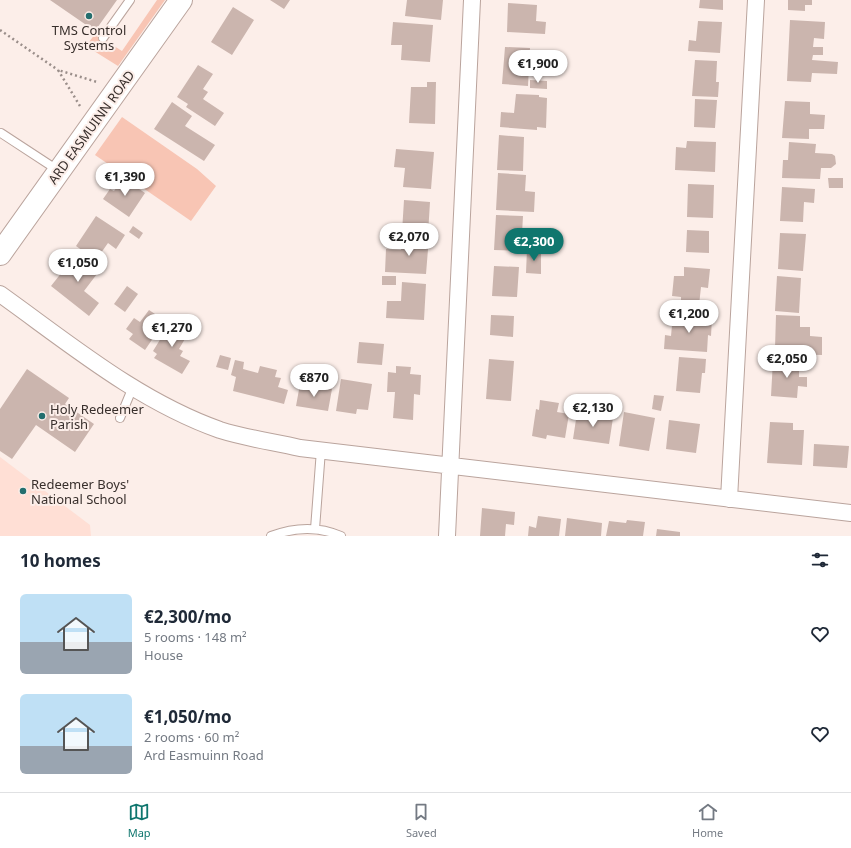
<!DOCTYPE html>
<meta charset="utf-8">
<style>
body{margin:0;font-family:"Noto Sans",sans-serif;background:#f6f6f7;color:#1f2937;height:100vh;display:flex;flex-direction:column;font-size:15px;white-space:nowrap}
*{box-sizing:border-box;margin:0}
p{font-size:13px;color:#747a83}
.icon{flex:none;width:22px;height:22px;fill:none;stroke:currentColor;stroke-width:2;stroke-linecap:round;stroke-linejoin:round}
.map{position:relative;height:536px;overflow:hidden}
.panel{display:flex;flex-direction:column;background:#fff;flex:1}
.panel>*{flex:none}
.price{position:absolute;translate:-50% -34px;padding:0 9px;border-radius:14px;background:#fff;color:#222;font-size:13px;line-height:26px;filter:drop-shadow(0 1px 2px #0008)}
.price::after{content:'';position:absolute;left:50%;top:24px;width:12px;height:9px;margin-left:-6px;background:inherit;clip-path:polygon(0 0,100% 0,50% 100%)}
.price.on{background:#0f766e;color:#fff}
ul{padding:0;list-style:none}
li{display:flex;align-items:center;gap:12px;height:100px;padding:0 20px}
li span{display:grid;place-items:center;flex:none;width:112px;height:80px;border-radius:6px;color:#555}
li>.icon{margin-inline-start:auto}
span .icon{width:48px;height:48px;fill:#fffc;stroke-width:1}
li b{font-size:17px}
h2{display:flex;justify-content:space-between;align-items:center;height:48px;padding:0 20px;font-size:17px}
.dock{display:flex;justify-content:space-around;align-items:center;height:56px;border-top:1px solid #e0e1e3;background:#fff;font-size:11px;color:#747a83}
.dock a{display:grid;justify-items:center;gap:2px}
.dock .on{color:#0f766e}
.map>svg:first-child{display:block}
.built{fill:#ffdfd5}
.green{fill:#f8c5b4}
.building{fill:#cbb5ae}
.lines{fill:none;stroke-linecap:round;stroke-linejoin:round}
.lane-casing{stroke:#baa49d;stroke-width:10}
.street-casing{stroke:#baa49d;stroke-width:18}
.secondary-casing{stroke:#baa49d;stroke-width:24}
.path{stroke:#9a8e8a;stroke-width:2.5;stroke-dasharray:2 3;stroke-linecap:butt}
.lane{stroke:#fff;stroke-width:8}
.street{stroke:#fff;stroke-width:16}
.secondary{stroke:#fff;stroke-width:22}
.poi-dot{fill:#236e6e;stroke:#fceee9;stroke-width:1.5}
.labels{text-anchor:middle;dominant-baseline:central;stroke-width:4;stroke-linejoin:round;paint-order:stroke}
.poi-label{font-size:13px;fill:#382f2c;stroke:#fceee9;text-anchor:start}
.street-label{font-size:13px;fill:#382f2c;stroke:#fceee9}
</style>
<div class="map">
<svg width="851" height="536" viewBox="0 0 851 536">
<rect width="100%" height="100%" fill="#fceee9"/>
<!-- built -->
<path class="built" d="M 0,457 L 90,525 L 91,536 L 0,536 Z"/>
<!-- green -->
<path class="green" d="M 157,0 L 165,0 L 118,66 L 86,46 L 95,34 L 122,51 Z
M 122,117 L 197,169 L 216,186 L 191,221 L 95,155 Z"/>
<!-- building -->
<path class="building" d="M 50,0 L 117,0 L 95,31 Z
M 270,0 L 290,0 L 284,9 Z
M 407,0 L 443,0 L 441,20 L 405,16 Z
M 700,0 L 723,0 L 723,10 L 699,8 Z
M 788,0 L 812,0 L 812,5 L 805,5 L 805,11 L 788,10 Z
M 508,3 L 537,5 L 536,21 L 546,22 L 545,34 L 507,32 Z
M 233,7 L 254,20 L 232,55 L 211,42 Z
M 790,20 L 825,22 L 824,39 L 814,38 L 813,47 L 823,47 L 823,55 L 813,55 L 812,60 L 838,62 L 837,74 L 812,73 L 811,82 L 787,81 Z
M 698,21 L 722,22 L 720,53 L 688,51 L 689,40 L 696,41 Z
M 393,22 L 433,25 L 430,62 L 401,60 L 402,45 L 391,45 Z
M 505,47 L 530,48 L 528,86 L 502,84 Z
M 695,60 L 717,61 L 716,82 L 719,82 L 718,97 L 692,96 Z
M 198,65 L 213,74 L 203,89 L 208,92 L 203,99 L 224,113 L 215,126 L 186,107 L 188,104 L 177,97 Z
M 530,80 L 547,81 L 547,89 L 530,88 Z
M 427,82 L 436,82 L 435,124 L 409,123 L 411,87 L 427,87 Z
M 516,94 L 539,95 L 539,97 L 547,98 L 546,128 L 537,127 L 537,130 L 500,127 L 501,112 L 514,113 Z
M 695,99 L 717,100 L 715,128 L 694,127 Z
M 785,101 L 810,102 L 810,114 L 825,115 L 824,129 L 809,129 L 809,139 L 782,138 Z
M 172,102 L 192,116 L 185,126 L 215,145 L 204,161 L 154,129 Z
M 499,135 L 524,137 L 523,171 L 497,170 Z
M 687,141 L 716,142 L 715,172 L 675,170 L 676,147 L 686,148 Z
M 789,142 L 816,144 L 815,153 L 832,154 L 835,156 L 836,164 L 831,168 L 821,168 L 820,179 L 782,178 L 783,160 L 788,160 Z
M 396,149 L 434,152 L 431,189 L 403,187 L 405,168 L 394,167 Z
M 498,173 L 526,175 L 525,191 L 535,192 L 534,212 L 496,210 Z
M 123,178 L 145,193 L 129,217 L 103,199 L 110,189 L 114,191 Z
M 828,178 L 843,178 L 843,188 L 829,188 Z
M 688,184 L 714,185 L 713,218 L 687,217 Z
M 782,187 L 815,189 L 814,203 L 804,202 L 803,222 L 780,221 Z
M 404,200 L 430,202 L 428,234 L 402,232 Z
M 496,215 L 523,216 L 521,251 L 494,250 Z
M 96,216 L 125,235 L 116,249 L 108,243 L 96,260 L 76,246 Z
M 133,226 L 143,233 L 139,239 L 129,232 Z
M 687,230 L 709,231 L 709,253 L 686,252 Z
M 780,233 L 806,234 L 803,271 L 778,269 Z
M 414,236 L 429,237 L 426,274 L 385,272 L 386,249 L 401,250 L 402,238 L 414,239 Z
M 527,249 L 541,250 L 541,274 L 526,273 Z
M 78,252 L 100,270 L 84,291 L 99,303 L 89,316 L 51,286 Z
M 494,266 L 519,267 L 517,297 L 492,296 Z
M 684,267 L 710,269 L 708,288 L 701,287 L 699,305 L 681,303 L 681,297 L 672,296 L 674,276 L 684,276 Z
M 382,276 L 396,276 L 396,285 L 382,285 Z
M 777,276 L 801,278 L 799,313 L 775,311 Z
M 402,282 L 426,284 L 424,320 L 386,318 L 387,301 L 401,301 Z
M 127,286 L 138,294 L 125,312 L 114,304 Z
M 149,310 L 155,314 L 152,318 L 162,325 L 145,350 L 129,339 L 133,334 L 126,329 L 134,318 L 140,322 Z
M 491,315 L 514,316 L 513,337 L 490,335 Z
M 673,315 L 712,318 L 711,336 L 708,335 L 707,352 L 664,349 L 665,335 L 671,336 Z
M 776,315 L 800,316 L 800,327 L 810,327 L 810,336 L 822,337 L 822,355 L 790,354 L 790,348 L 775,348 Z
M 171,322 L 189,332 L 179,349 L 183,351 L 180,356 L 190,361 L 182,374 L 154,358 L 157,354 L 153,351 Z
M 359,342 L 384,344 L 382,365 L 357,363 Z
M 220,355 L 231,358 L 228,370 L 216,367 Z
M 679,357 L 706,359 L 705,373 L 702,373 L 700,393 L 676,391 Z
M 489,359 L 514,361 L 511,401 L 486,399 Z
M 235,360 L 244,362 L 243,369 L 258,373 L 260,366 L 277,370 L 275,377 L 281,378 L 278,387 L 288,390 L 284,404 L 233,391 L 236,377 L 231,375 Z
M 773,360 L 799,361 L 799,377 L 807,377 L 807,387 L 798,386 L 797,398 L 771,396 Z
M 396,366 L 411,367 L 410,374 L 421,375 L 420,395 L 414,394 L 413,420 L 393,418 L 395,392 L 387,392 L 388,372 L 396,373 Z
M 27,369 L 69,398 L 65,404 L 94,424 L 75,452 L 36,425 L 12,459 L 0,451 L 0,409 Z
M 341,379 L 372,384 L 368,410 L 357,409 L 356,414 L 336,411 Z
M 300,384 L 332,389 L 328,411 L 296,406 Z
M 654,395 L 664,396 L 661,411 L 652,409 Z
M 540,400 L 559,403 L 557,412 L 569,414 L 565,438 L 547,435 L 546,439 L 532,436 L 536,409 L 539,410 Z
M 624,412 L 655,418 L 649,451 L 619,446 Z
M 577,413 L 613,418 L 609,444 L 573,439 Z
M 669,420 L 700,424 L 696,453 L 666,449 Z
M 770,422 L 793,423 L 793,430 L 804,430 L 802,465 L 767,463 Z
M 814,444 L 849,446 L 847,468 L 813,466 Z
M 482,508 L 515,512 L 514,525 L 506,524 L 505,536 L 480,536 Z
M 538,516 L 561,519 L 559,536 L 528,536 L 529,526 L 536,528 Z
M 567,518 L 602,523 L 601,536 L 565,536 Z
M 627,520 L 645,522 L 643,536 L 606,536 L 609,521 L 626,523 Z
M 657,529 L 680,532 L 680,536 L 656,536 Z"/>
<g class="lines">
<defs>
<path id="lane" d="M 103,38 L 130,0
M 1,133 L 59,171
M 120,418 L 132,389
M 315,529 L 321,450
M 271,536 C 295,527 318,526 341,536"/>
<path id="street" d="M 0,294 C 70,344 138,401 220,430 C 245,438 274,442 300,448 L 851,513
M 729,499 L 756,0
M 447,536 L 472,0"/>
<path id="secondary" d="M 0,254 L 181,0"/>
</defs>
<!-- lane casing -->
<use href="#lane" class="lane-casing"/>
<!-- street casing -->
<use href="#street" class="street-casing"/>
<!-- secondary casing -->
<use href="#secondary" class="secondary-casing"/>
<!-- path -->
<path class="path" d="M 0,30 L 58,70
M 80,106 L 58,70 L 97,82"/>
<!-- lane -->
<use href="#lane" class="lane"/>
<!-- street -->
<use href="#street" class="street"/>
<!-- secondary -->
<use href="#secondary" class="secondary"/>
</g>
<!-- markers -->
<g class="poi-dot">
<circle cx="89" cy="16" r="4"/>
<circle cx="42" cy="416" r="4"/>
<circle cx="23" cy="491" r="4"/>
</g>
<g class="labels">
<!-- poi labels -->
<g class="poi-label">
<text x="89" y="30" text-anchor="middle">TMS Control<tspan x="89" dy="15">Systems</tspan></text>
<text x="50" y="409">Holy Redeemer<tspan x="50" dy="15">Parish</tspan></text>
<text x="31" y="484">Redeemer Boys'<tspan x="31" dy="15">National School</tspan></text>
</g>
<!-- street labels -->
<g class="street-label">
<text transform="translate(91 127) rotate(-54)">ARD EASMUINN ROAD</text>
</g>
</g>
</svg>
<b class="price" style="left:538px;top:84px">€1,900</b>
<b class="price" style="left:125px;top:197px">€1,390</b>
<b class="price" style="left:409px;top:257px">€2,070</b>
<b class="price on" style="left:534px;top:262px">€2,300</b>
<b class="price" style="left:78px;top:283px">€1,050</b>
<b class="price" style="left:689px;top:334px">€1,200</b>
<b class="price" style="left:172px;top:348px">€1,270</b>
<b class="price" style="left:787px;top:379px">€2,050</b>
<b class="price" style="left:314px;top:398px">€870</b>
<b class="price" style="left:593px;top:428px">€2,130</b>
</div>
<section class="panel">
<h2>10 homes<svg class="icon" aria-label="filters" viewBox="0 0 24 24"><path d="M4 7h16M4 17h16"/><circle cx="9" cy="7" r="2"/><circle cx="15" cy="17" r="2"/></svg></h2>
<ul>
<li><span style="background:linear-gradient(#bfe0f5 60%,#9aa5b1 0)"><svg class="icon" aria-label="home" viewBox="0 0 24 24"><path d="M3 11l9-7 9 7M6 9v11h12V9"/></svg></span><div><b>€2,300/mo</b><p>5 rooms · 148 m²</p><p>House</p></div><svg class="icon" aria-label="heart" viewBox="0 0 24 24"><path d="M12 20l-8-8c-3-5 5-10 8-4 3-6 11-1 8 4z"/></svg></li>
<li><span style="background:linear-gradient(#bfe0f5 65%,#9aa5b1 0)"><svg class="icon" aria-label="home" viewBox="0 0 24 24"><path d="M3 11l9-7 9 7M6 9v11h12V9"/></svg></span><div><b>€1,050/mo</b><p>2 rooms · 60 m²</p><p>Ard Easmuinn Road</p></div><svg class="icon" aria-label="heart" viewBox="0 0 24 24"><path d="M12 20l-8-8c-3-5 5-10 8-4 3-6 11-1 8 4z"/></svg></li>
</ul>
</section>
<nav class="dock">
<a class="on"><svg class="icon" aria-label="map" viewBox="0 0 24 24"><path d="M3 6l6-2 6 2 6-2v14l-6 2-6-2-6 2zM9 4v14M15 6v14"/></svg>Map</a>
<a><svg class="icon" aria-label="saved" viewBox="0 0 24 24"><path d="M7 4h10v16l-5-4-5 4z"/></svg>Saved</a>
<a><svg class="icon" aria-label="home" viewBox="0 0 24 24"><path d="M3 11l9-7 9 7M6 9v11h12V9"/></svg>Home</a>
</nav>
